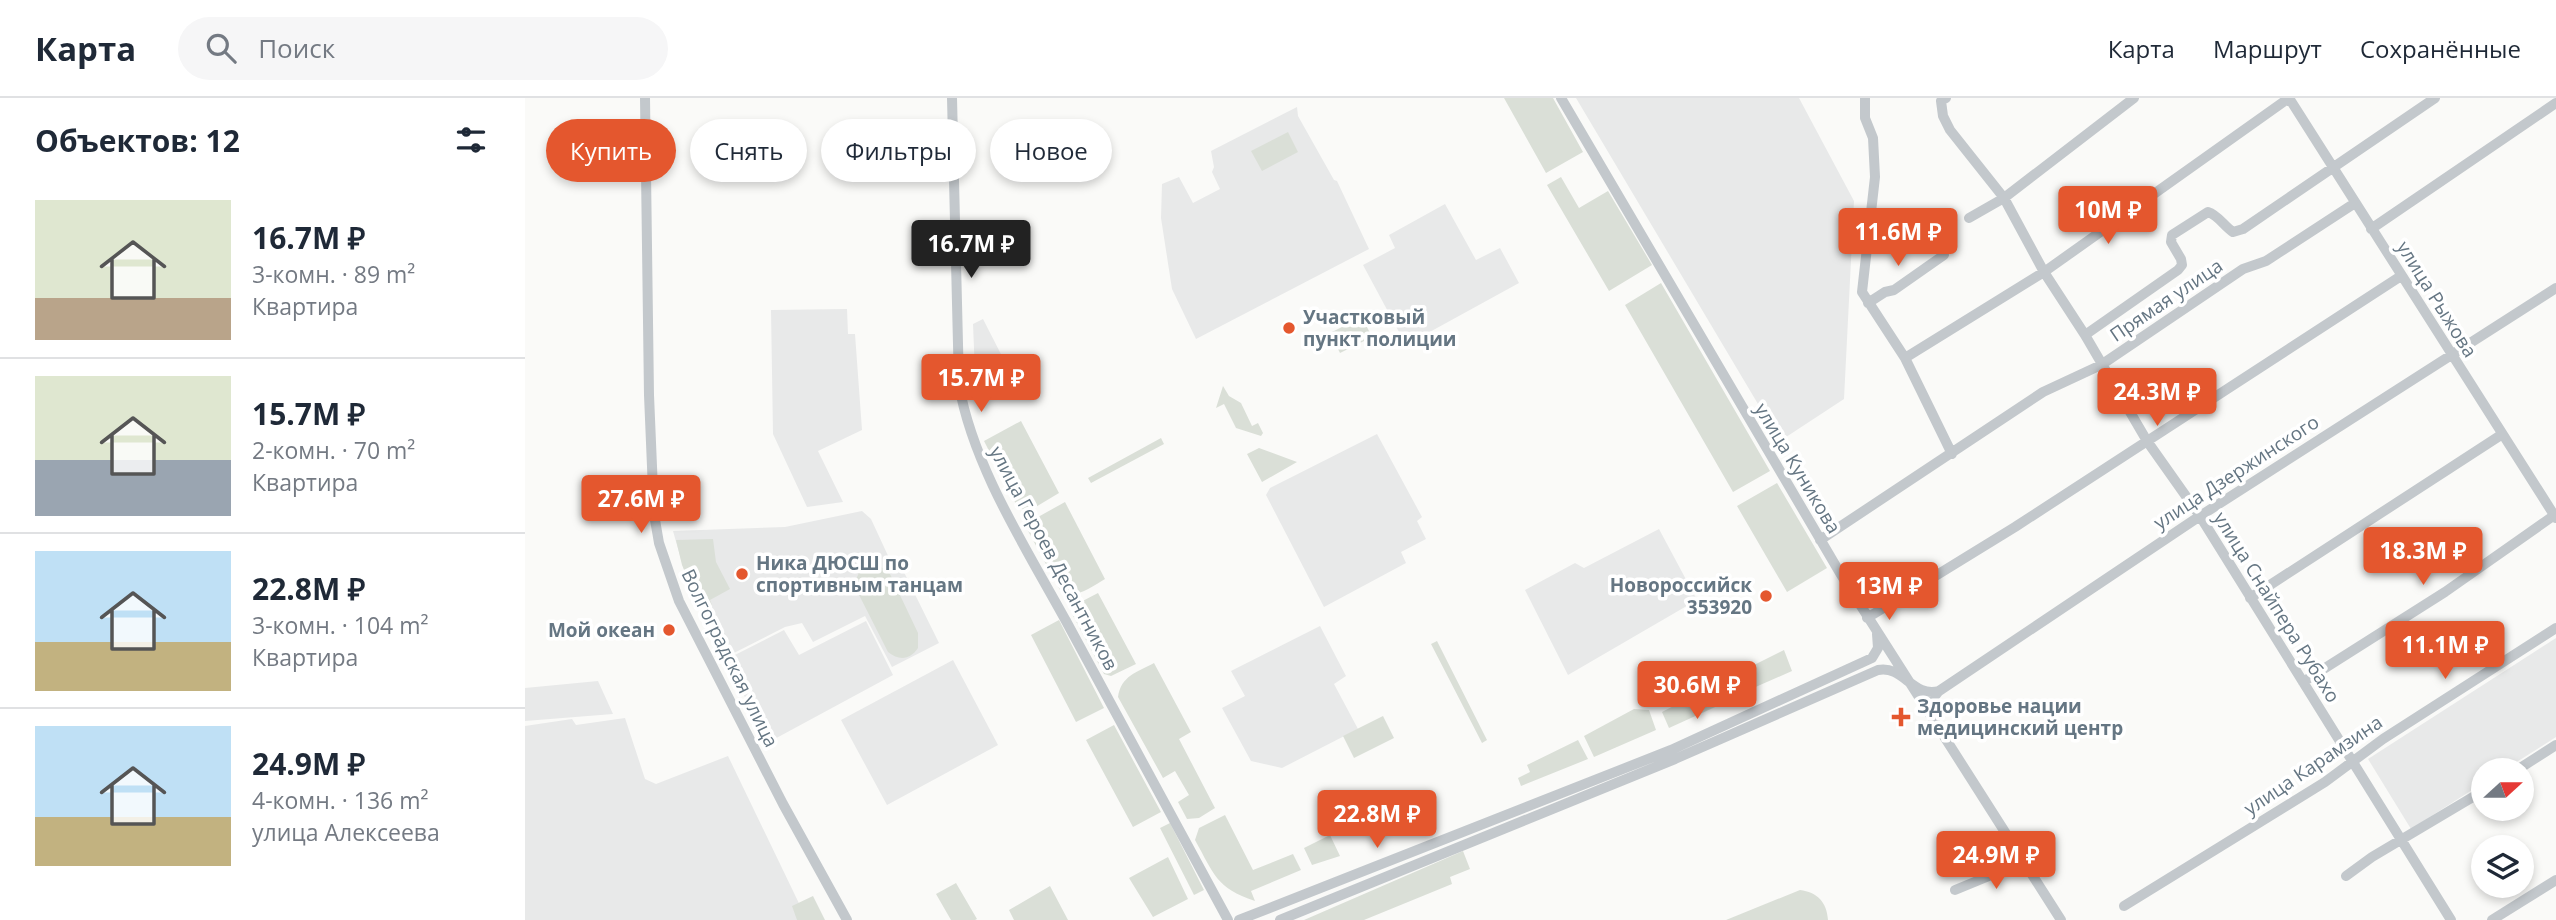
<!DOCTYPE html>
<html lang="ru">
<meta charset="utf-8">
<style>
body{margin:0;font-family:"Open Sans",sans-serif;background:#f6f6f7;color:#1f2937;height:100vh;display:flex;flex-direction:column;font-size:26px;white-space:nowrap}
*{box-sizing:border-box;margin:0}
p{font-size:23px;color:#747a83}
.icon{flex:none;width:38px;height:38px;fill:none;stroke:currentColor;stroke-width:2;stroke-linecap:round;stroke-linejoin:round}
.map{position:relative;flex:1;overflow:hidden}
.sheet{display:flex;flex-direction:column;background:#fff;width:525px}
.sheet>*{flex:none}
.guide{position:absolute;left:21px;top:21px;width:665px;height:63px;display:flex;gap:14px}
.needle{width:46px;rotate:69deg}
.buttons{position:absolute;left:1946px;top:660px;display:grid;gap:14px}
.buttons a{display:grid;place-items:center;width:63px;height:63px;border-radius:50%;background:#fff;box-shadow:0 4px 10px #0003;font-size:35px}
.price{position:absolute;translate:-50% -60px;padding:0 16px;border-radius:7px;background:#e4572e;color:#fff;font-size:23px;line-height:46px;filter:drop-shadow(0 2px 4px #0008)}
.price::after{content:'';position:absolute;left:50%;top:42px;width:21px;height:16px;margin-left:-10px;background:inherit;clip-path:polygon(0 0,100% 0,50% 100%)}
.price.current{background:#222;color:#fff}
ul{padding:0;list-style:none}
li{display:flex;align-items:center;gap:21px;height:175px;padding:0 35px}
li+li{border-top:2px solid #e0e1e3}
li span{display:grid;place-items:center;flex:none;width:196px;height:140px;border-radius:0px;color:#555}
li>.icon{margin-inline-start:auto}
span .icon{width:84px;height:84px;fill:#fffc;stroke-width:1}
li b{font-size:30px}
h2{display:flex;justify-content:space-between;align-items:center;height:84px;padding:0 35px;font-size:30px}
.chip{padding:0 24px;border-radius:32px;background:#fff;box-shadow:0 4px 10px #0003;font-size:24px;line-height:63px}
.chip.current{background:#e4572e;color:#fff}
header{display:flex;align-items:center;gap:42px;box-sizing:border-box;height:98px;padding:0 35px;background:#fff;border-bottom:2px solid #e0e1e3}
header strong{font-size:33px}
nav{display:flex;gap:38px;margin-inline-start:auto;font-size:24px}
.search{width:490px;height:63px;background:#f6f6f7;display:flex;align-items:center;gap:18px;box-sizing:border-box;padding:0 24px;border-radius:38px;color:#747a83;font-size:26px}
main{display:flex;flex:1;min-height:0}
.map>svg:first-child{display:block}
.built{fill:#e8e9e9}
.green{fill:#dadfd7}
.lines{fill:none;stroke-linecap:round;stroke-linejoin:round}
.minor{stroke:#c3c8cc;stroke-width:10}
.poi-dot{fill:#e4572e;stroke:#fff;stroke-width:2.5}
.labels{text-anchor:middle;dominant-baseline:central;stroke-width:7;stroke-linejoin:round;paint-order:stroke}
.street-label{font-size:19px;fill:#657683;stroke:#fff}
.poi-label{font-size:19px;font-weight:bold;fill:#657683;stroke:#fff;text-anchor:start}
</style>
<header>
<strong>Карта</strong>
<div class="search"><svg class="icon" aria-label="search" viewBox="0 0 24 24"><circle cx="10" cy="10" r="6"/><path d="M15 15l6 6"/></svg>Поиск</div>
<nav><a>Карта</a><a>Маршрут</a><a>Сохранённые</a></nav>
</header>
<main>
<section class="sheet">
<h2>Объектов: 12<svg class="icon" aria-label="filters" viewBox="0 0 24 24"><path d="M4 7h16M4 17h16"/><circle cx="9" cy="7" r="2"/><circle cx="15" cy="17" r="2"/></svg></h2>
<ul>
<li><span style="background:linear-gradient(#dfe7d0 70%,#b9a48a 0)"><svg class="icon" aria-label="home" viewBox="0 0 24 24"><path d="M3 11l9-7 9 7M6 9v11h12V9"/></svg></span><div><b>16.7M ₽</b><p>3-комн. · 89 m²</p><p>Квартира</p></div></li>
<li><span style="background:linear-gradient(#dfe7d0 60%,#9aa5b1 0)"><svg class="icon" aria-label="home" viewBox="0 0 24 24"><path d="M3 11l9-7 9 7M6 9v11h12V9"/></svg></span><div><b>15.7M ₽</b><p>2-комн. · 70 m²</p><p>Квартира</p></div></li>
<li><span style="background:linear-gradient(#bfe0f5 65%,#c2b280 0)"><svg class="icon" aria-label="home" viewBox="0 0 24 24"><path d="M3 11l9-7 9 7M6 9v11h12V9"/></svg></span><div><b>22.8M ₽</b><p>3-комн. · 104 m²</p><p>Квартира</p></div></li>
<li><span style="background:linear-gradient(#bfe0f5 65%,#c2b280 0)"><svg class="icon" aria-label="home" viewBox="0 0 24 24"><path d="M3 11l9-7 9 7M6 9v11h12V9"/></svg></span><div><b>24.9M ₽</b><p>4-комн. · 136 m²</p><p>улица Алексеева</p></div></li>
</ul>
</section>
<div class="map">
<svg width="2031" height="822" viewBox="0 0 2031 822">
<rect width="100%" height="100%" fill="#fafaf8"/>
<!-- built -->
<path class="built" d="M 1051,0 L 1274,0 L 1329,103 L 1319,301 L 1255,343 Z
M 772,9 L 773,18 L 809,82 L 812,83 L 844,151 L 671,241 L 647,191 L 636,120 L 637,86 L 654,79 L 668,105 L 695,91 L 687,74 L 689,69 L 686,53 Z
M 920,106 L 951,162 L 975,150 L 994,185 L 881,247 L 838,167 L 870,150 L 864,137 Z
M 322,211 L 323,236 L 330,236 L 337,332 L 293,353 L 318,404 L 282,409 L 248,336 L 246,212 Z
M 458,221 L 481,266 L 462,276 L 450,275 L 448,226 Z
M 852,336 L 897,419 L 892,423 L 901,441 L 876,454 L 881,465 L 799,509 L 741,397 L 745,390 Z
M 337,413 L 346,421 L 365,462 L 372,460 L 414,545 L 367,569 L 340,518 L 288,544 L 277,525 L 260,529 L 199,560 L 163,486 L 148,433 L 260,429 Z
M 1134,431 L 1172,502 L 1043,577 L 1000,492 L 1050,465 L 1059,470 Z
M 341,523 L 368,577 L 244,644 L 200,562 L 259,532 L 274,557 Z
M 795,528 L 821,578 L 809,586 L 833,631 L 757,670 L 726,663 L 697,610 L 720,598 L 706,573 Z
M 2031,540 L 2031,639 L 1979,672 L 1958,672 L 1958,685 L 1886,731 L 1843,661 Z
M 428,562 L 473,647 L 362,707 L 316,622 Z
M 73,583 L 88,616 L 0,623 L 0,590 Z
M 100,620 L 120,681 L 131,686 L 203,658 L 282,822 L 0,822 L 0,628 L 47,621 L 51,627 Z"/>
<!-- green -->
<path class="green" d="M 979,0 L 1028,0 L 1058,54 L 1021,75 Z
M 552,27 L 560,42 L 523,61 L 516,46 Z
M 763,34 L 773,54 L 737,73 L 726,53 Z
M 1036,79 L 1054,110 L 1083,93 L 1127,167 L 1084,193 L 1022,87 Z
M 1136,185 L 1245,373 L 1208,394 L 1100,207 Z
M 837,219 L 847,239 L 815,255 L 805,235 Z
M 698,288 L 704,298 L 716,305 L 727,328 L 733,325 L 738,335 L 736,338 L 711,330 L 699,306 L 691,310 Z
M 496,323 L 534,395 L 504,413 L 493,410 L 459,343 Z
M 636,340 L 639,346 L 566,385 L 563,380 Z
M 734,350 L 772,364 L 737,384 L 722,356 Z
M 1252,385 L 1302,470 L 1262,494 L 1212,408 Z
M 540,404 L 580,481 C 568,488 550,502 536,494 L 502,431 L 504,424 Z
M 188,441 L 191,464 L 205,491 L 185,502 L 187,507 L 177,513 L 157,467 L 151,442 Z
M 350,467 L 358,470 L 365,476 L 393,535 L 393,550 C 385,562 374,563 363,554 L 331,491 C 329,478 336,468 350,467 Z
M 573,495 L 611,566 L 586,578 L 579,576 L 546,514 L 548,508 Z
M 534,522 L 579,610 L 551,624 L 506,537 Z
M 912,543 L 962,642 L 957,645 L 906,546 Z
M 1259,552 L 1267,573 L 1226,591 L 1217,573 Z
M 629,565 L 666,634 L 654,641 L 690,710 L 674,720 L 662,721 L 653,704 L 664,697 L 650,673 L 638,680 L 593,599 C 596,578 612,574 629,565 Z
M 1212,575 L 1221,595 L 1144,630 L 1137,614 Z
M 1109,611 L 1124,612 L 1131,632 L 1069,659 L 1059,638 Z
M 858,618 L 869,640 L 829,660 L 818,638 Z
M 589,627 L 636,714 L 608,729 L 561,642 Z
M 1053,642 L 1063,661 L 996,688 L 993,680 L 1005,674 L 1002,667 Z
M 700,717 L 728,772 L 768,756 L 776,772 L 726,793 L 730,803 C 691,790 689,776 670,742 L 674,730 Z
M 645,725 L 679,792 L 669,797 L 635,730 Z
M 805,737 L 815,758 L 787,767 L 779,750 Z
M 938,753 L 945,771 L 925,779 L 927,786 L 839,822 L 779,822 Z
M 643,759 L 663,801 L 628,819 L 604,780 Z
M 431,785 L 452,821 L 450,822 L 426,822 L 411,796 Z
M 525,788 L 543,822 L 489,822 L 484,812 Z
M 1275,792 C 1292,794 1302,804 1303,822 L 1201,822 Z
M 288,798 L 300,822 L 272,822 L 267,808 Z"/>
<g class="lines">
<!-- minor -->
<path class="minor" d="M 120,0 L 124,297 L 129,416 L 134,445 L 154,503 L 258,706 L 322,822
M 427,0 L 434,287 C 448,368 501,450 541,523 C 595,623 649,723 703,822
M 1036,0 L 1315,475 L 1536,822
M 1340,0 L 1340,20 L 1348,40 L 1350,79 L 1337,194 L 1380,260 L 1427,356
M 1421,0 L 1416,3 L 1418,18 L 1425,32 L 1479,100 L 1519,174 L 1560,237 L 1622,343 L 1675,418 L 1926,822
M 1764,0 L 2031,420
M 1444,120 L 1479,100 L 1609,0
M 1846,131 L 2031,5
M 1343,205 L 1360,194 L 1369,192 L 1419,157
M 1560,237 L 1653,172 L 1657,167 L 1656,161 L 1646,144 L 1647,137 L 1683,114 C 1693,117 1699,128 1708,134 L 1718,131 L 1910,0
M 1380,260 L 1519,174 L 1764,0
M 1295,442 L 1518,294 L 1576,267 L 1718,171 L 1741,163 L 1830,105
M 1725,500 L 1976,337
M 1342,520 L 1490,429 L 1876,178
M 1778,584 L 1920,494 L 2031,416
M 1406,618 L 1406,603 L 1414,593 L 1675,418 L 2031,190
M 1992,672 L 2031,647
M 1821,778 L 1847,759 L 1958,693
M 1430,792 L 1498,764
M 1599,808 L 1800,684 L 1858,641 L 2031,530
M 714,822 L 1146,652 L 1347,560 L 1353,550 L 1352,536
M 755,822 L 1150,661 L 1353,572 C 1379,567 1387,600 1414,593
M 1967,822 L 2031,782"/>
</g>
<!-- markers -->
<g class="poi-dot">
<circle cx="764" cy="230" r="7"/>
<circle cx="217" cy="476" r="7"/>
<circle cx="1241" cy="498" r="7"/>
<circle cx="144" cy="532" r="7"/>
<path d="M1372.5 608.5h7v7h7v7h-7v7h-7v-7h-7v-7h7z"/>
</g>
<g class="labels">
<!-- street labels -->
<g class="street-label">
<text transform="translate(1912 201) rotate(58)">улица Рыжова</text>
<text transform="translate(1641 202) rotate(-34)">Прямая улица</text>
<text transform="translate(1273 370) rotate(59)">улица Куникова</text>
<text transform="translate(1711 374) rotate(-33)">улица Дзержинского</text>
<text transform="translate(529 460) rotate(62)">улица Героев Десантников</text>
<text transform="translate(1752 509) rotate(58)">улица Снайпера Рубахо</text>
<text transform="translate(205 560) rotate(64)">Волгоградская улица</text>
<text transform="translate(1788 667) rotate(-34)">улица Карамзина</text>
</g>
<!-- poi labels -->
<g class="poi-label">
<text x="778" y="219">Участковый<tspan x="778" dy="22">пункт полиции</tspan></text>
<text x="231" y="465">Ника ДЮСШ по<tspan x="231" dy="22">спортивным танцам</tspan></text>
<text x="1227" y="487" text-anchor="end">Новороссийск<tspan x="1227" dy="22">353920</tspan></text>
<text x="130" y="532" text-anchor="end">Мой океан</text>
<text x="1392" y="608">Здоровье нации<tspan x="1392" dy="22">медицинский центр</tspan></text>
</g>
</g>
</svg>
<div class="buttons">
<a><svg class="needle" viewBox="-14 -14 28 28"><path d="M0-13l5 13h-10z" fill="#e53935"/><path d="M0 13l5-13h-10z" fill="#747a83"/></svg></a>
<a><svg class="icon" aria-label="layers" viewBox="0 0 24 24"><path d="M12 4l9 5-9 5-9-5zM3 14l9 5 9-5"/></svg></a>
</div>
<b class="price" style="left:1583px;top:148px">10M ₽</b>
<b class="price" style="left:1373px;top:170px">11.6M ₽</b>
<b class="price current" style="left:446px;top:182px">16.7M ₽</b>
<b class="price" style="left:456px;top:316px">15.7M ₽</b>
<b class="price" style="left:1632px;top:330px">24.3M ₽</b>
<b class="price" style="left:116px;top:437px">27.6M ₽</b>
<b class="price" style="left:1898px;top:489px">18.3M ₽</b>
<b class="price" style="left:1364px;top:524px">13M ₽</b>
<b class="price" style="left:1920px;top:583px">11.1M ₽</b>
<b class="price" style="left:1172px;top:623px">30.6M ₽</b>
<b class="price" style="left:852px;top:752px">22.8M ₽</b>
<b class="price" style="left:1471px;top:793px">24.9M ₽</b>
<div class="guide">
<a class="chip current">Купить</a>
<a class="chip">Снять</a>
<a class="chip">Фильтры</a>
<a class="chip">Новое</a>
</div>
</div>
</main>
